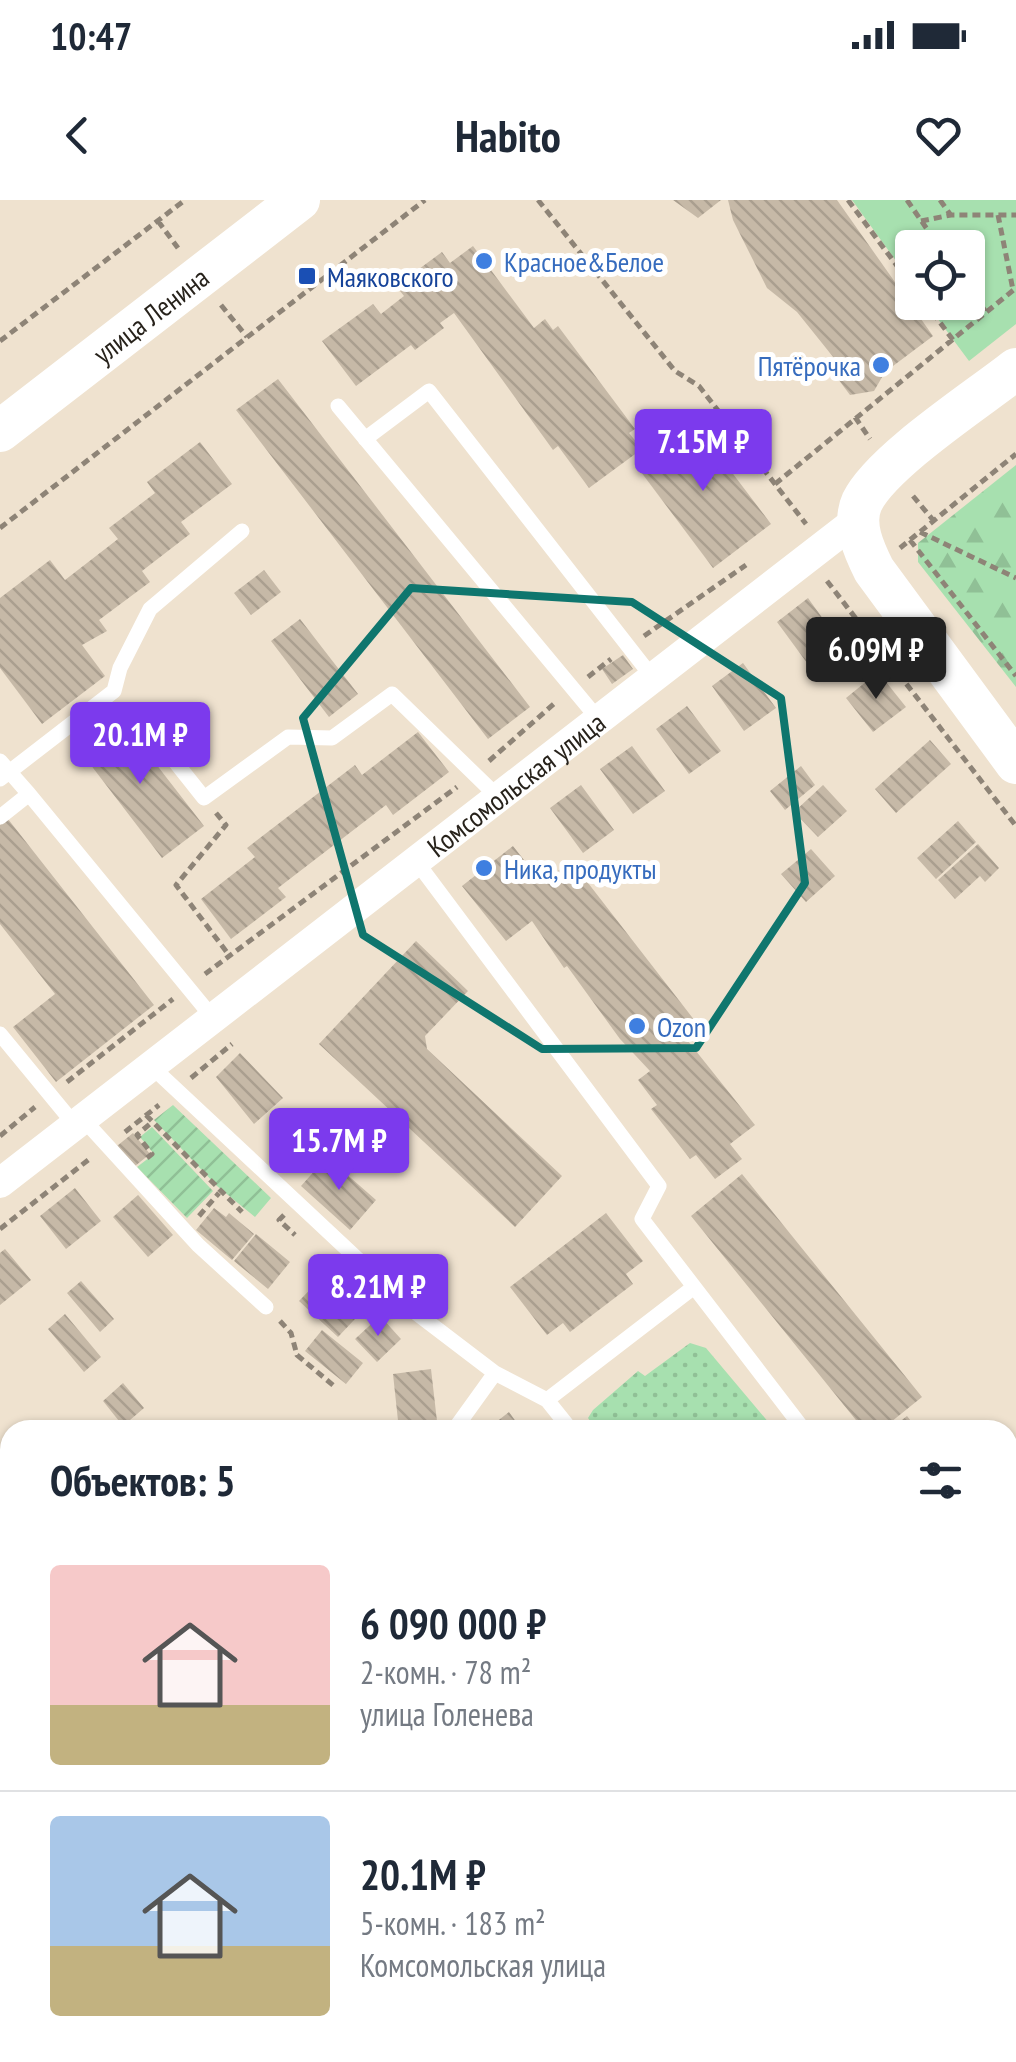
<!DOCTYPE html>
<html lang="ru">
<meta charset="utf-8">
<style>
body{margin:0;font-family:"PT Sans Narrow",sans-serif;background:#f2f2f3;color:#1f2937;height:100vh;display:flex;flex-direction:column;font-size:38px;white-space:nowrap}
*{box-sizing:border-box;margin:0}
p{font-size:32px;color:#747a83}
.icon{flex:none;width:55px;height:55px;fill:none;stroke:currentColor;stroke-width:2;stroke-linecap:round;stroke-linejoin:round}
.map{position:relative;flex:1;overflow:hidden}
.details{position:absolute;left:0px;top:1220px;width:1018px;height:642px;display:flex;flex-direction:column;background:#fff;border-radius:30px 30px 0 0;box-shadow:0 2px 8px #0004}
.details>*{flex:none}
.tools{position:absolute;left:895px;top:30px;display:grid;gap:20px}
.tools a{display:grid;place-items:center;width:90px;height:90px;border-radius:10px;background:#fff;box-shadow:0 2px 8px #0004;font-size:50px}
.price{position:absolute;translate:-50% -85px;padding:0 22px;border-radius:10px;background:#7c3aed;color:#fff;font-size:32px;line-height:65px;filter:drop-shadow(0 2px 5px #0008)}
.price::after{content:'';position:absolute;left:50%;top:60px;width:30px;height:22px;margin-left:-15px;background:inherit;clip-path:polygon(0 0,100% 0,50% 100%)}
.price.active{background:#222;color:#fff}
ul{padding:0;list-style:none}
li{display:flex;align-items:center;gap:30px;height:250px;padding:0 50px}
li+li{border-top:2px solid #e0e1e3}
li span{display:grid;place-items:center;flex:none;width:280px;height:200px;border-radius:10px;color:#555}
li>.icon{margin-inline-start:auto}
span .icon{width:120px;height:120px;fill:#fffc;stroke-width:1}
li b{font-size:42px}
h2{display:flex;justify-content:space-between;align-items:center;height:120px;padding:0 50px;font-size:42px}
.status{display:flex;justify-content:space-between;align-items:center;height:70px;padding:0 50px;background:#fff;direction:ltr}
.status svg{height:28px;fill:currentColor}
header{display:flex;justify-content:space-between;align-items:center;height:130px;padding:0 50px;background:#fff;font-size:45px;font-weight:800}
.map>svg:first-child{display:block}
.grass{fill:url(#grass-dots)}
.forest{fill:url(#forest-firs)}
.park{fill:#a7e0af}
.garden{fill:url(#garden-furrows)}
.building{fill:url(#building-back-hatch)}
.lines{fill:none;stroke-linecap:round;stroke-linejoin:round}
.path{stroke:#8e8477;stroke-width:5;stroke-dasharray:8 5;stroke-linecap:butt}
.lane{stroke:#fff;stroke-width:15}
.street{stroke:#fff;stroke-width:30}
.secondary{stroke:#fff;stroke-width:42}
.marked{fill:none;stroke:#0f766e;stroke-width:8;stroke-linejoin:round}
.shop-dot{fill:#3f7fe0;stroke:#fff;stroke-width:4}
.transit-dot{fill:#1a4fb4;stroke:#fff;stroke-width:4}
.labels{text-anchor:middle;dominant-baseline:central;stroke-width:10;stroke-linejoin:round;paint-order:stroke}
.shop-label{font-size:28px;fill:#366cbe;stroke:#fff;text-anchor:start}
.transit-label{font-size:28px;fill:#164399;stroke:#fff;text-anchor:start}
.street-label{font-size:28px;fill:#27221b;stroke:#fff}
</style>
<div class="status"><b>10:47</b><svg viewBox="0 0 49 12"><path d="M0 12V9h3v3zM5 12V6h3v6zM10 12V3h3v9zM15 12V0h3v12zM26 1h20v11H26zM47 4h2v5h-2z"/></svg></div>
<header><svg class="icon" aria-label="back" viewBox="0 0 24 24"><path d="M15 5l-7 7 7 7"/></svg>Habito<svg class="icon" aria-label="heart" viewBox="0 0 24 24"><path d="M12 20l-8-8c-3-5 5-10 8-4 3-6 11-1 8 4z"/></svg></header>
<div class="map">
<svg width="1016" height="1862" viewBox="0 0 1016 1862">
<defs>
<pattern id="grass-dots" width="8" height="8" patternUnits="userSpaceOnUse" patternTransform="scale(2.5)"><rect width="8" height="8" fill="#a7e0af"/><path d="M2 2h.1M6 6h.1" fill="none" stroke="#90c096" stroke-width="1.8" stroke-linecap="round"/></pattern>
<pattern id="forest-firs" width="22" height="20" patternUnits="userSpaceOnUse" patternTransform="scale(2.5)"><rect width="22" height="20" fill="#a7e0af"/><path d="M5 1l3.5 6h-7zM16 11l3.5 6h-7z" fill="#90c096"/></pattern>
<pattern id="garden-furrows" width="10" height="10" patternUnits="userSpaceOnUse" patternTransform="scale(2.5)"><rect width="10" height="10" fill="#a7e0af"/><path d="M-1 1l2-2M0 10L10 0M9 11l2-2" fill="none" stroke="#90c096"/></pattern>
<pattern id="building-back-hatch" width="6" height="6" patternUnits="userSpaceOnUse" patternTransform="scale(2.5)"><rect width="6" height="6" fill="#c6b9a7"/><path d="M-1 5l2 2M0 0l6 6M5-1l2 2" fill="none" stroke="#aa9f8f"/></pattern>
</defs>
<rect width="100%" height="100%" fill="#efe2cf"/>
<!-- grass -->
<path class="grass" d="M 690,1143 L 706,1148 L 775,1230 L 596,1230 L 588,1218 L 593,1210 L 638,1171 L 645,1176 Z"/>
<!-- forest -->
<path class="forest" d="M 1016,265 L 1016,487 L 918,362 L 918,343 Z"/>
<!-- park -->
<path class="park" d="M 852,0 L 1016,0 L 1016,124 L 969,161 L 926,103 L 968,102 L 968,48 L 912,48 L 912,83 Z"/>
<!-- garden -->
<path class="garden" d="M 173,905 L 271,998 L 255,1017 L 217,986 L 154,920 Z
M 152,927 L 213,991 L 187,1018 L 137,967 L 154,954 L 140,937 Z"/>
<!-- building -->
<path class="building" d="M 673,0 L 721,0 L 698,18 Z
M 728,0 L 837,0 L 933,136 L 885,172 L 874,191 L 850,195 L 838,179 L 838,163 L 797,112 L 767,88 L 733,20 Z
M 473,46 L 534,128 L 545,119 L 553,130 L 558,126 L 635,229 L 629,233 L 642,249 L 589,288 L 558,246 L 553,250 L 454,113 L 440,123 L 444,128 L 415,150 L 411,145 L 356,186 L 322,141 L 373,104 L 381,114 L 404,96 L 396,86 L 442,52 L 450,63 Z
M 278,179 L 530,507 L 488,539 L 236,210 Z
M 693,221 L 771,324 L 713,368 L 635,264 Z
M 200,242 L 232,284 L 181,322 L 190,334 L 142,371 L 150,382 L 99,420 L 107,431 L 82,445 L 105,476 L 42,524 L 0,468 L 0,398 L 50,360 L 65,380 L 118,339 L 109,328 L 155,293 L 147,282 Z
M 264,370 L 281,392 L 251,415 L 234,393 Z
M 808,398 L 841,444 L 810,467 L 777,422 Z
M 300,419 L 358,494 L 329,517 L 271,441 Z
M 623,455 L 633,469 L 612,484 L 602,469 Z
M 743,463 L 776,508 L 744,531 L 712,486 Z
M 878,472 L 906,507 L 873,532 L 846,498 Z
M 687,506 L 721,551 L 689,574 L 656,529 Z
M 118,515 L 204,626 L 162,658 L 77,547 Z
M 418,532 L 449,572 L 393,615 L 386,605 L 278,688 L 286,697 L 231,739 L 201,699 L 255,657 L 247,648 L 355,565 L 362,575 Z
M 930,540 L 951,564 L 896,613 L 875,589 Z
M 632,546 L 665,591 L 633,614 L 600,569 Z
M 801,566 L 815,585 L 785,610 L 770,591 Z
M 581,585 L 614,630 L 583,653 L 550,608 Z
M 823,585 L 847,611 L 818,637 L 794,612 Z
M 8,619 L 154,805 L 56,882 L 13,827 L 55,794 L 0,724 L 0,625 Z
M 958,621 L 976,642 L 936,679 L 917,658 Z
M 978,644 L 999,668 L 985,682 L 980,676 L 955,699 L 938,680 Z
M 513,646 L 542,683 L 571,661 L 702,830 L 688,841 L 755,925 L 730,944 L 742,959 L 715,979 L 696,955 L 690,959 L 651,909 L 657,905 L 638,880 L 650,871 L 620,839 L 567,766 L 564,768 L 532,721 L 506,741 L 462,686 Z
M 811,649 L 835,676 L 806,702 L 781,674 Z
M 416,741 L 468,791 L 425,836 L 427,849 L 562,976 L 515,1027 L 319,844 Z
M 240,853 L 283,898 L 254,924 L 216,877 Z
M 335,911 L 363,938 L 350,951 L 322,924 Z
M 133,933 L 150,954 L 135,966 L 117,946 Z
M 327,957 L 376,1000 L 350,1030 L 301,986 Z
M 742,974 L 922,1197 L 881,1230 L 864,1230 L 691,1016 Z
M 75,988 L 101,1021 L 66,1049 L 40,1016 Z
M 138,995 L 173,1035 L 148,1057 L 113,1017 Z
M 214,1008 L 226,1017 L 229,1013 L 254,1034 L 232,1060 L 196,1030 Z
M 606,1013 L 643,1061 L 626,1074 L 633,1084 L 570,1132 L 563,1123 L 547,1135 L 510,1087 Z
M 256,1034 L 290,1062 L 268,1089 L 234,1061 Z
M 5,1049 L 31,1080 L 0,1105 L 0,1053 Z
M 331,1068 L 370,1103 L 338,1137 L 299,1101 Z
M 81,1081 L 114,1119 L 100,1132 L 67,1093 Z
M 65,1114 L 101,1157 L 84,1172 L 48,1129 Z
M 380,1116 L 401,1139 L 377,1162 L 355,1139 Z
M 322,1130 L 363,1163 L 346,1184 L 305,1151 Z
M 431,1169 L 438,1230 L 399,1230 L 393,1174 Z
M 123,1183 L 144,1208 L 123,1226 L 103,1201 Z
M 509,1212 L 522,1230 L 486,1230 Z
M 907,1216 L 918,1230 L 889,1230 Z
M 3,1385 L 10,1394 L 10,1438 L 0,1446 Z
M 1016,1644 L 1016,1672 L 1008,1654 L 1008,1648 Z
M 64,1852 L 116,1852 L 121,1862 L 61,1862 L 58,1856 Z
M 132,1852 L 176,1852 L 157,1862 L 137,1862 Z
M 535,1852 L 576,1852 L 580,1862 L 539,1862 Z
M 886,1852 L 907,1852 L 912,1862 L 867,1862 Z
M 950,1852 L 999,1852 L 979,1862 L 955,1862 Z"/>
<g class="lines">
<!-- path -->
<path class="path" d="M 538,0 L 675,171 L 699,186 L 806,324
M 848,0 L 912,86
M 907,0 L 940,48
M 940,0 L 950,14
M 998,15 L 1013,90
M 158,21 L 178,48
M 921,21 L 951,15 L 1016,15
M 968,86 L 985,111
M 925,102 L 953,140
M 221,105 L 247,137
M 0,141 L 185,0
M 855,217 L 870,239
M 775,284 L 1016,88
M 913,296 L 933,320
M 0,328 L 425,0
M 920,332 L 1016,378
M 910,340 L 1016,476
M 900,348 L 1016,254
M 827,381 L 1016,626
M 644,436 L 746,365
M 588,477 L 611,459
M 489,561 L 556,502
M 216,613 L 226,625 L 176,685 L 229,755
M 205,774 L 457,587
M 191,878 L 232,844
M 67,882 L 173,799
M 146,915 L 242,1012
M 125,932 L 159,905
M 0,936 L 35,907
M 147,958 L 152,954 L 137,935 L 152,922
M 284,1015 L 279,1020 L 295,1035
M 199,1016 L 219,993
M 0,1029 L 92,957
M 280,1121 L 291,1133 L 297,1155 L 334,1186
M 1008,1712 L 1016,1708
M 42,1852 L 48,1862
M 624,1862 L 648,1852"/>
<!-- lane -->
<path class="lane" d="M 338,206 L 599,520
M 365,239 L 429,191 L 653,478
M 134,510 L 204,598 L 288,537 L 332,538 L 392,494 L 498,597
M 0,561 L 29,594
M 0,579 L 114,491 L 120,468 L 150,409 L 242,331
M 0,617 L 29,594 L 213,818
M 416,661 L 659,986 L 642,1019 L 804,1230
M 0,834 L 75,925
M 151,866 L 411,1109 L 495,1173 L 547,1200 L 571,1230
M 83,919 L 198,1045 L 266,1107
M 547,1200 L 694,1087
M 454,1230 L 495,1173
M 0,1324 L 7,1334
M 0,1779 L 10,1773"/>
<!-- street -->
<g class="street">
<path id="s1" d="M 0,983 L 858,319"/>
<path d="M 1008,1753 L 1016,1749"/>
<path d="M 0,1859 L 2,1862"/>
<path d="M 750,1862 L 773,1852"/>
</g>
<!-- secondary -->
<g class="secondary">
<path d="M 1016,169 C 978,199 882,261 862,302 C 852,324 864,350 874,370 L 1016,563"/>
<path id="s2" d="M 0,231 L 299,0"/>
</g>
</g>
<!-- marked area -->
<path class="marked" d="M 411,388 L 632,402 L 781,498 L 805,683 L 696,848 L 542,849 L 363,735 L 303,518 Z"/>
<!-- markers -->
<g class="shop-dot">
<circle cx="484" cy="61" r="10"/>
<circle cx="881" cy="165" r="10"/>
<circle cx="484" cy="668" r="10"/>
<circle cx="637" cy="826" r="10"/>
</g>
<rect class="transit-dot" x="297" y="66" width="20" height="20" rx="5"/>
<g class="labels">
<!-- shop labels -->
<g class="shop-label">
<text x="504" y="61">Красное&amp;Белое</text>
<text x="861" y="165" text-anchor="end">Пятёрочка</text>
<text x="504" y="668">Ника, продукты</text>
<text x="657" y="826">Ozon</text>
</g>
<!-- transit labels -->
<g class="transit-label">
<text x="327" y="76">Маяковского</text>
</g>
<!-- street labels -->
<g class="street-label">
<text stroke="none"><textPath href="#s2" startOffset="190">улица Ленина</textPath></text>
<text stroke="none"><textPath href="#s1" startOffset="652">Комсомольская улица</textPath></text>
</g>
</g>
</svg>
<div class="tools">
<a><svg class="icon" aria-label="locate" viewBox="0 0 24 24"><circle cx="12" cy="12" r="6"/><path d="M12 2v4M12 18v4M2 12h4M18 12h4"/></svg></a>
</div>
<b class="price" style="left:703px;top:294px">7.15M ₽</b>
<b class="price active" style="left:876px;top:502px">6.09M ₽</b>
<b class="price" style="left:140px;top:587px">20.1M ₽</b>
<b class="price" style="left:339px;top:993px">15.7M ₽</b>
<b class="price" style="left:378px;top:1139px">8.21M ₽</b>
<section class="details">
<h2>Объектов: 5<svg class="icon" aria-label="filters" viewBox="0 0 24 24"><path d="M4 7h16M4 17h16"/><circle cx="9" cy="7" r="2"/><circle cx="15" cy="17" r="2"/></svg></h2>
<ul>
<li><span style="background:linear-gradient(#f6c9c9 70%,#c2b280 0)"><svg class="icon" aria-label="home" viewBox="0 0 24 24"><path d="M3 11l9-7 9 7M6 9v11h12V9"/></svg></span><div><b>6 090 000 ₽</b><p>2-комн. · 78 m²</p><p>улица Голенева</p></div></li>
<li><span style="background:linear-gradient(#a9c7e8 65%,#c2b280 0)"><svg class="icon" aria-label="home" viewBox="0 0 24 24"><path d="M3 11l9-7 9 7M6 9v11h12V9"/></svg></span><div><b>20.1M ₽</b><p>5-комн. · 183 m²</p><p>Комсомольская улица</p></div></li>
</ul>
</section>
</div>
